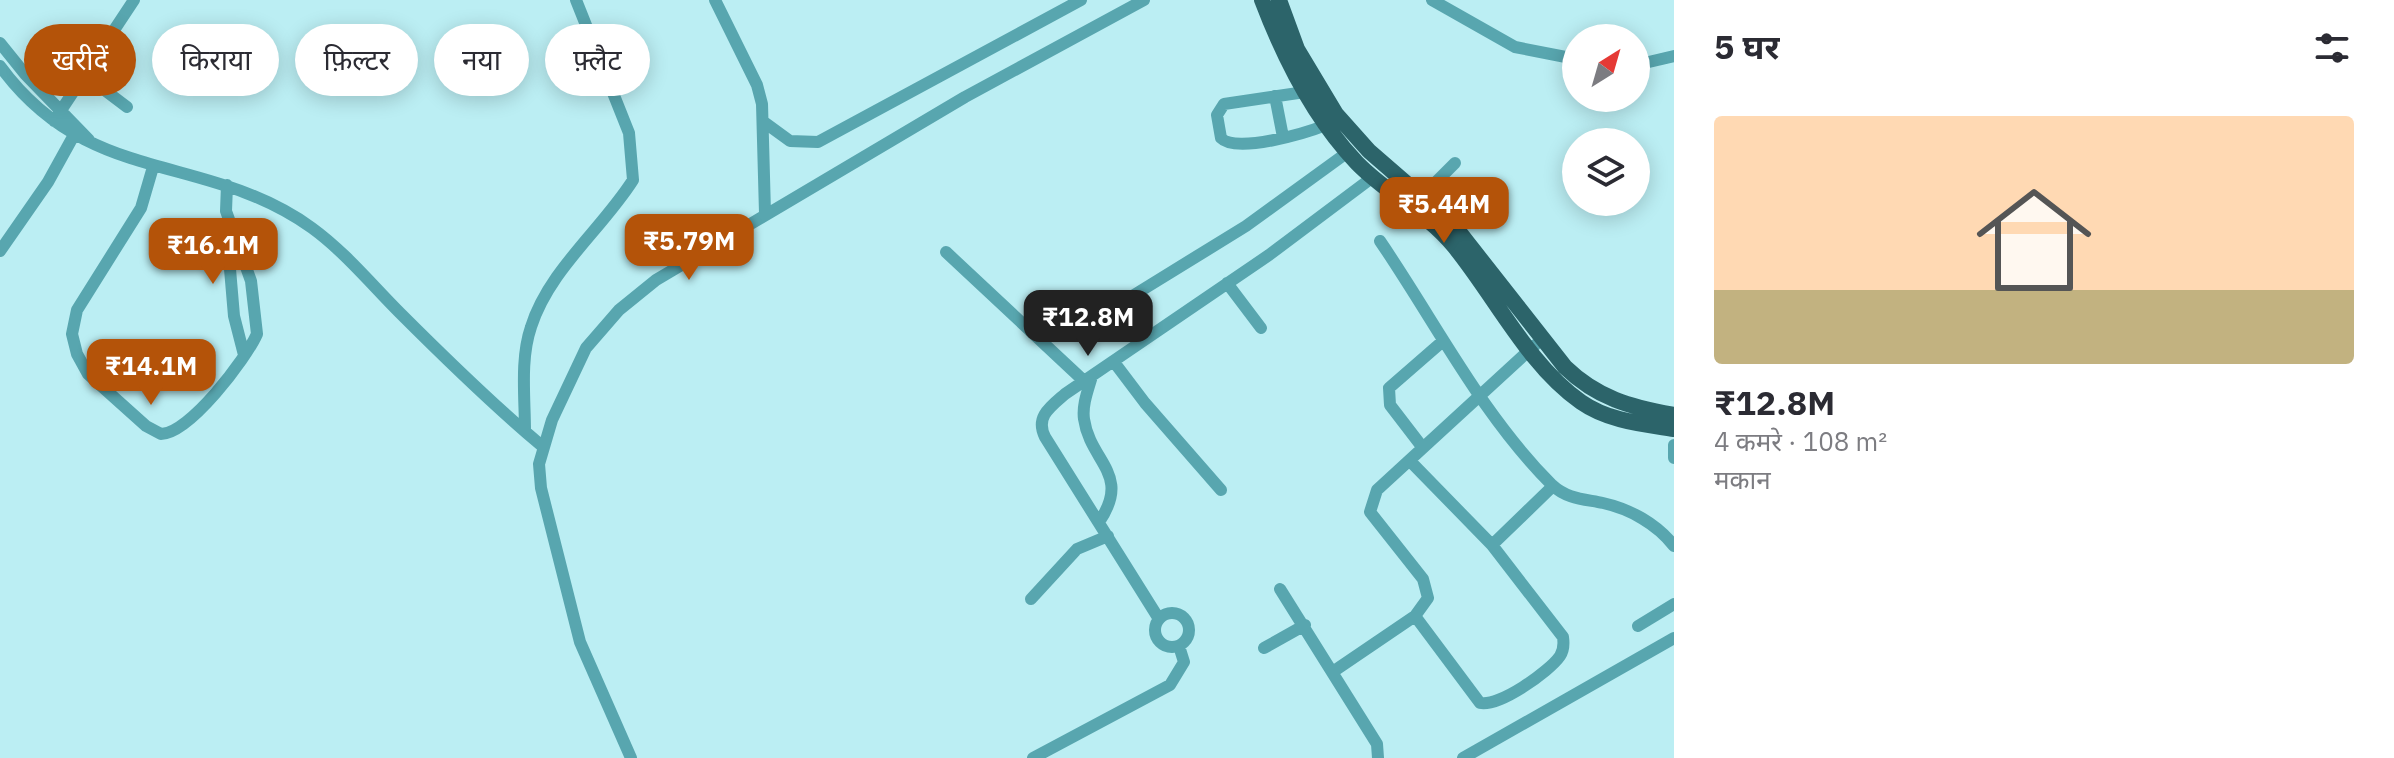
<!DOCTYPE html>
<html lang="hi">
<meta charset="utf-8">
<style>
body{margin:0;font-family:"IBM Plex Sans","Noto Sans Devanagari",sans-serif;background:#f2f2f3;color:#2b2b33;height:100vh;display:flex;flex-direction:column;font-size:30px;white-space:nowrap}
*{box-sizing:border-box;margin:0}
p{font-size:26px;color:#7c7c81}
.icon{flex:none;width:44px;height:44px;fill:none;stroke:currentColor;stroke-width:2;stroke-linecap:round;stroke-linejoin:round}
.map{position:relative;flex:1;overflow:hidden}
.panel{display:flex;flex-direction:column;background:#fff;width:720px}
.panel>*{flex:none}
.guide{position:absolute;left:24px;top:24px;width:760px;height:72px;display:flex;gap:16px}
.needle{width:52px;rotate:37deg}
.buttons{position:absolute;left:1562px;top:24px;display:grid;gap:16px}
.buttons a{display:grid;place-items:center;width:88px;height:88px;border-radius:50%;background:#fff;box-shadow:0 4px 20px #0003;font-size:40px}
.price{position:absolute;translate:-50% -68px;padding:0 18px;border-radius:16px;background:#b45309;color:#fff;font-size:26px;line-height:52px;filter:drop-shadow(0 2px 4px #0008)}
.price::after{content:'';position:absolute;left:50%;top:48px;width:24px;height:18px;margin-left:-12px;background:inherit;clip-path:polygon(0 0,100% 0,50% 100%)}
.price.active{background:#222;color:#fff}
ul{padding:0;list-style:none}
li{display:grid;align-content:center;gap:16px;height:424px;padding:0 40px}
li+li{border-top:2px solid #e1e1e2}
li span{display:grid;place-items:center;height:248px;border-radius:8px;color:#555}
li>.icon{margin-inline-start:auto}
span .icon{width:144px;height:144px;fill:#fffc;stroke-width:1}
li b{font-size:34px}
h2{display:flex;justify-content:space-between;align-items:center;height:96px;padding:0 40px;font-size:34px}
.chip{padding:0 28px;border-radius:36px;background:#fff;box-shadow:0 4px 20px #0003;font-size:28px;line-height:72px}
.chip.active{background:#b45309;color:#fff}
main{display:flex;flex:1;min-height:0}
.map>svg:first-child{display:block}
.lines{fill:none;stroke-linecap:round;stroke-linejoin:round}
.minor{stroke:#58a6af;stroke-width:12}
.major{stroke:#2c646a;stroke-width:16}
</style>
<main>
<div class="map">
<svg width="1674" height="758" viewBox="0 0 1674 758">
<rect width="100%" height="100%" fill="#bbeef3"/>
<g class="lines">
<!-- minor -->
<path class="minor" d="M 715,0 L 757,85 L 762,104 L 765,213
M 1432,0 L 1515,47 L 1576,59
M 0,43 L 25,74 L 89,140
M 1636,65 L 1674,56
M 0,66 C 89,188 205,151 312,228 C 345,252 372,285 400,313 C 446,359 493,405 542,446
M 86,76 L 127,107
M 1305,92 L 1224,104 L 1217,115 L 1221,138 C 1236,154 1306,133 1326,125
M 1275,96 L 1283,137
M 54,121 L 134,0
M 764,122 L 790,141 L 818,142 L 1081,0
M 153,167 L 141,208 L 77,310 L 72,334 L 77,354 L 88,374 L 146,426 L 161,434 C 189,434 246,359 257,334 L 251,281 L 226,211 L 227,185
M 1422,196 L 1455,163
M 226,222 L 234,316 L 244,355
M 1380,241 C 1436,323 1481,414 1552,485 C 1567,499 1584,499 1603,503 C 1630,509 1657,524 1674,546
M 0,251 L 48,182 L 74,135
M 946,252 L 1084,381
M 1227,283 L 1261,328
M 1134,295 L 1246,226 L 1348,152
M 1114,362 L 1145,403 L 1221,490
M 1092,376 C 1088,390 1082,405 1084,419 C 1090,462 1132,474 1099,522
M 525,431 C 525,398 520,359 531,327 C 549,270 602,229 633,180 L 629,133 L 576,0
M 1674,445 L 1674,458
M 1423,448 L 1390,405 L 1389,388 L 1443,341
M 1410,461 L 1492,545 L 1563,637 C 1564,644 1564,650 1560,656 C 1549,672 1499,707 1480,703 L 1415,616
M 1492,545 L 1553,486
M 1280,589 L 1377,744 L 1378,758
M 1031,599 L 1077,549 L 1108,536
M1155 630a17 17 0 1 1 34 0a17 17 0 1 1-34 0Z
M 1159,619 L 1045,437 C 1035,417 1050,407 1065,394 L 1269,255 L 1373,177
M 1638,626 L 1674,604
M 1264,648 L 1305,625
M 1334,671 L 1415,616 L 1428,598 L 1423,579 L 1370,512 L 1377,490 L 1535,345
M 631,758 L 580,642 L 541,488 L 539,464 L 552,420 L 586,348 L 619,310 L 656,280 L 965,97 L 1144,0
M 1033,758 L 1170,685 L 1184,662 L 1179,646
M 1463,758 L 1674,638"/>
<!-- major -->
<path class="major" d="M 1262,0 C 1284,58 1313,117 1357,163 C 1387,194 1426,212 1454,246 C 1495,296 1528,365 1581,402 C 1608,421 1642,424 1674,429
M 1279,0 L 1297,49 L 1336,114 L 1369,151 L 1452,223 L 1565,367 C 1597,398 1630,407 1674,415"/>
</g>
</svg>
<div class="buttons">
<a><svg class="needle" viewBox="-14 -14 28 28"><path d="M0-13l5 13h-10z" fill="#e53935"/><path d="M0 13l5-13h-10z" fill="#7c7c81"/></svg></a>
<a><svg class="icon" aria-label="layers" viewBox="0 0 24 24"><path d="M12 4l9 5-9 5-9-5zM3 14l9 5 9-5"/></svg></a>
</div>
<b class="price" style="left:1444px;top:245px">₹5.44M</b>
<b class="price" style="left:689px;top:282px">₹5.79M</b>
<b class="price" style="left:213px;top:286px">₹16.1M</b>
<b class="price active" style="left:1088px;top:358px">₹12.8M</b>
<b class="price" style="left:151px;top:407px">₹14.1M</b>
<div class="guide">
<a class="chip active">खरीदें</a>
<a class="chip">किराया</a>
<a class="chip">फ़िल्टर</a>
<a class="chip">नया</a>
<a class="chip">फ़्लैट</a>
</div>
</div>
<section class="panel">
<h2>5 घर<svg class="icon" aria-label="filters" viewBox="0 0 24 24"><path d="M4 7h16M4 17h16"/><circle cx="9" cy="7" r="2"/><circle cx="15" cy="17" r="2"/></svg></h2>
<ul>
<li><span style="background:linear-gradient(#ffd9b3 70%,#c2b280 0)"><svg class="icon" aria-label="home" viewBox="0 0 24 24"><path d="M3 11l9-7 9 7M6 9v11h12V9"/></svg></span><div><b>₹12.8M</b><p>4 कमरे · 108 m²</p><p>मकान</p></div></li>
</ul>
</section>
</main>
